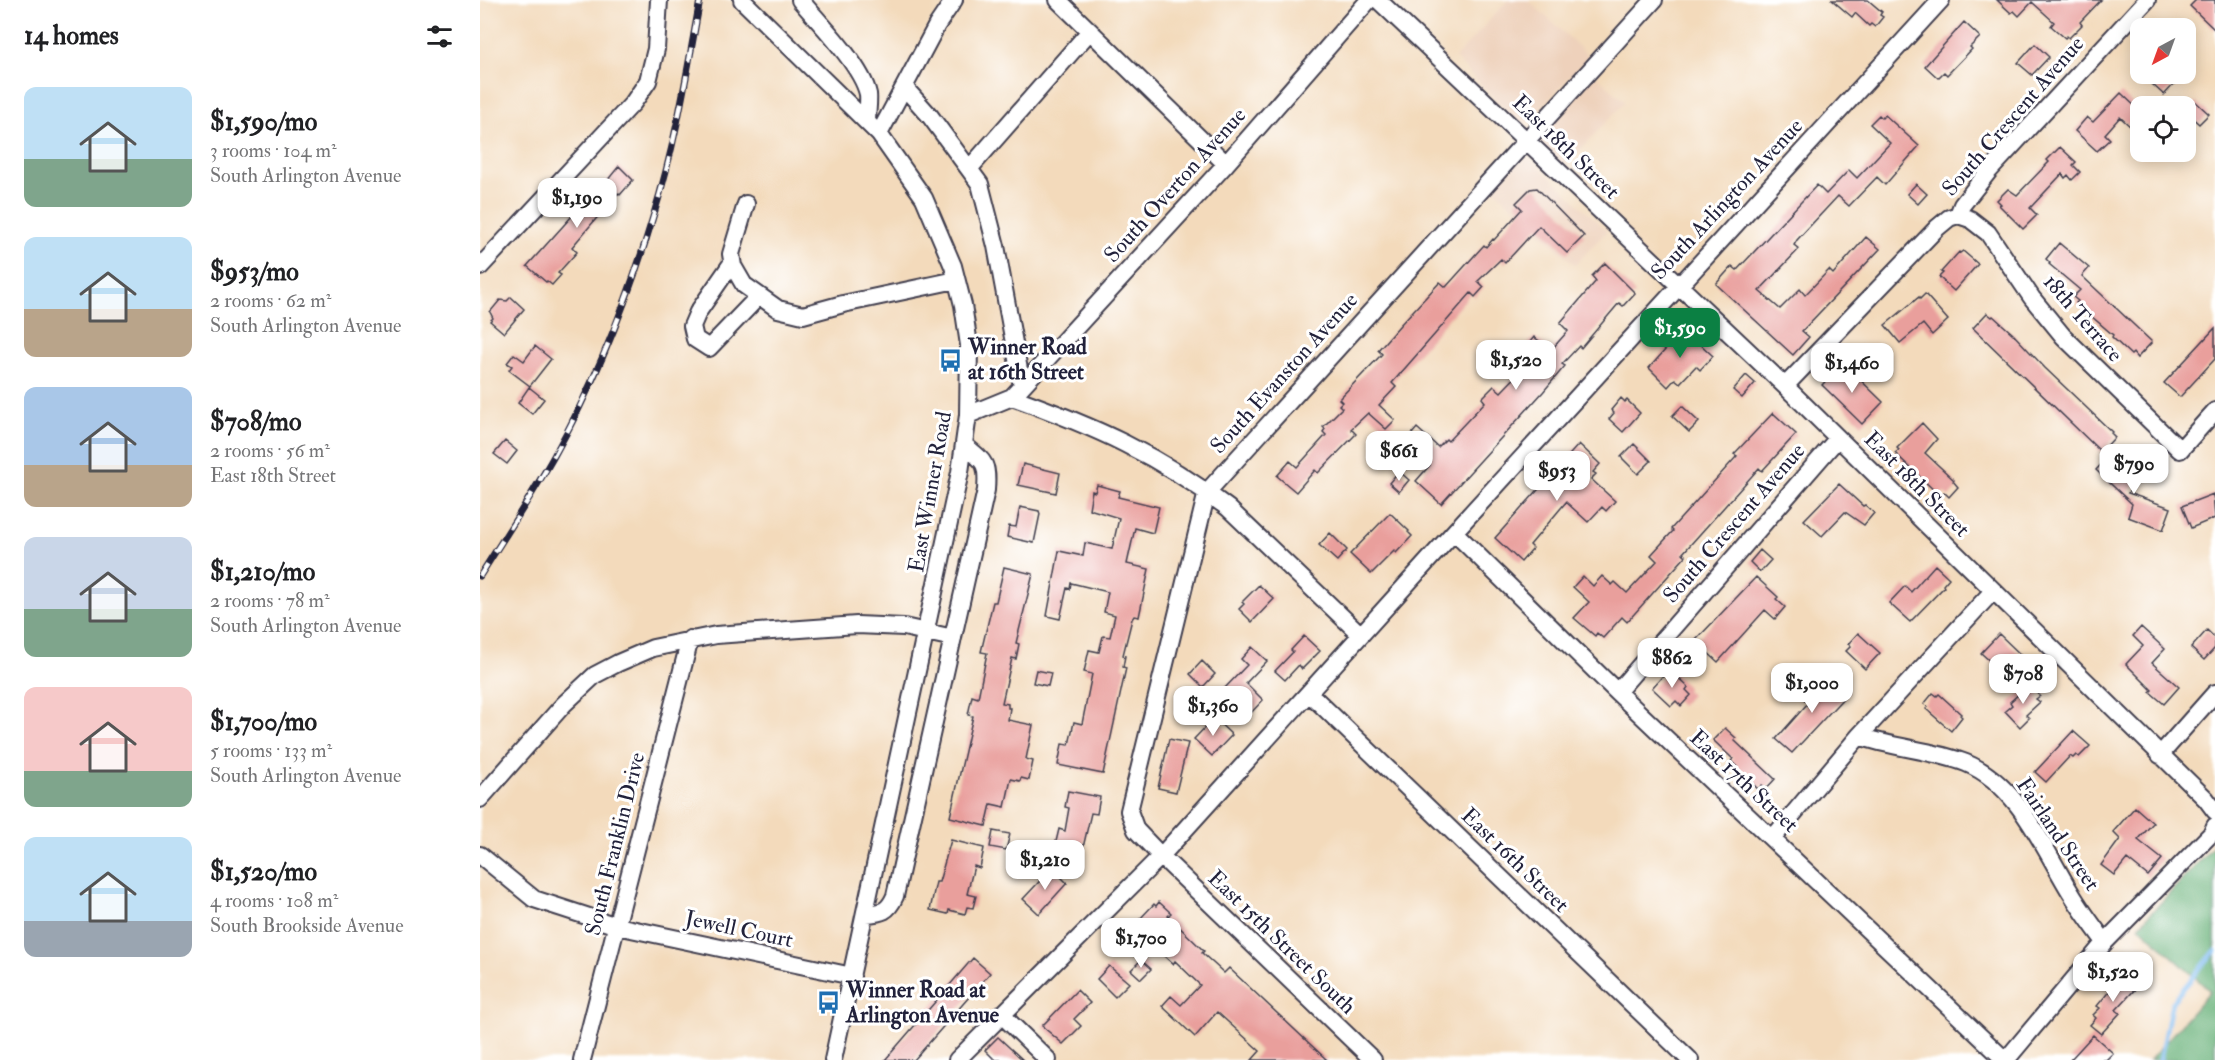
<!DOCTYPE html>
<meta charset="utf-8">
<style>
body{margin:0;font-family:"IM FELL Double Pica",serif;background:#f6f6f6;color:#202124;height:100vh;display:flex;flex-direction:column;font-size:22px;white-space:nowrap}
*{box-sizing:border-box;margin:0}
p{font-size:20px;color:#757577}
.icon{flex:none;width:33px;height:33px;fill:none;stroke:currentColor;stroke-width:2;stroke-linecap:round;stroke-linejoin:round}
.map{position:relative;flex:1;overflow:hidden}
.panel{display:flex;flex-direction:column;background:#fff;width:480px}
.panel>*{flex:none}
.needle{width:39px;rotate:221deg}
.controls{position:absolute;left:1650px;top:18px;display:grid;gap:12px}
.controls a{display:grid;place-items:center;width:66px;height:66px;border-radius:12px;background:#fff;box-shadow:0 3px 15px #0003;font-size:30px}
.price{position:absolute;translate:-50% -51px;padding:0 14px;border-radius:12px;background:#fff;color:#222;font-size:20px;line-height:39px;filter:drop-shadow(0 2px 3px #0008)}
.price::after{content:'';position:absolute;left:50%;top:36px;width:18px;height:14px;margin-left:-9px;background:inherit;clip-path:polygon(0 0,100% 0,50% 100%)}
.price.on{background:#0b8043;color:#fff}
ul{padding:0;list-style:none}
li{display:flex;align-items:center;gap:18px;height:150px;padding:0 24px}
li span{display:grid;place-items:center;flex:none;width:168px;height:120px;border-radius:12px;color:#555}
li>.icon{margin-inline-start:auto}
span .icon{width:72px;height:72px;fill:#fffc;stroke-width:1}
li b{font-size:26px}
h2{display:flex;justify-content:space-between;align-items:center;height:72px;padding:0 24px;font-size:26px}
main{display:flex;flex:1;min-height:0}
.map>svg:first-child{display:block}
.built{fill:#eed1bb}
.forest{fill:#68b178;stroke:#456a5a;stroke-width:1.5}
.lines{fill:none;stroke-linecap:round;stroke-linejoin:round}
.stream{stroke:#7dbaf0;stroke-width:4.5}
.building{fill:#e99f9c}
.minor-casing{stroke:#413e4e;stroke-width:20}
.minor{stroke:#fff;stroke-width:16}
.rail-casing{stroke:#22223b;stroke-width:7}
.rail{stroke:#fff;stroke-width:4.5;stroke-dasharray:14;stroke-linecap:butt}
.labels{text-anchor:middle;dominant-baseline:central;stroke-width:6;stroke-linejoin:round;paint-order:stroke}
.street-label{font-size:22px;fill:#22223b;stroke:#fff}
.poi-label{font-size:22px;font-weight:bold;fill:#22223b;stroke:#fff;text-anchor:start}
</style>
<main>
<section class="panel">
<h2>14 homes<svg class="icon" aria-label="filters" viewBox="0 0 24 24"><path d="M4 7h16M4 17h16"/><circle cx="9" cy="7" r="2"/><circle cx="15" cy="17" r="2"/></svg></h2>
<ul>
<li><span style="background:linear-gradient(#bfe0f5 60%,#7fa58c 0)"><svg class="icon" aria-label="home" viewBox="0 0 24 24"><path d="M3 11l9-7 9 7M6 9v11h12V9"/></svg></span><div><b>$1,590/mo</b><p>3 rooms · 104 m²</p><p>South Arlington Avenue</p></div></li>
<li><span style="background:linear-gradient(#bfe0f5 60%,#b9a48a 0)"><svg class="icon" aria-label="home" viewBox="0 0 24 24"><path d="M3 11l9-7 9 7M6 9v11h12V9"/></svg></span><div><b>$953/mo</b><p>2 rooms · 62 m²</p><p>South Arlington Avenue</p></div></li>
<li><span style="background:linear-gradient(#a9c7e8 65%,#b9a48a 0)"><svg class="icon" aria-label="home" viewBox="0 0 24 24"><path d="M3 11l9-7 9 7M6 9v11h12V9"/></svg></span><div><b>$708/mo</b><p>2 rooms · 56 m²</p><p>East 18th Street</p></div></li>
<li><span style="background:linear-gradient(#c9d6e8 60%,#7fa58c 0)"><svg class="icon" aria-label="home" viewBox="0 0 24 24"><path d="M3 11l9-7 9 7M6 9v11h12V9"/></svg></span><div><b>$1,210/mo</b><p>2 rooms · 78 m²</p><p>South Arlington Avenue</p></div></li>
<li><span style="background:linear-gradient(#f6c9c9 70%,#7fa58c 0)"><svg class="icon" aria-label="home" viewBox="0 0 24 24"><path d="M3 11l9-7 9 7M6 9v11h12V9"/></svg></span><div><b>$1,700/mo</b><p>5 rooms · 133 m²</p><p>South Arlington Avenue</p></div></li>
<li><span style="background:linear-gradient(#bfe0f5 70%,#9aa5b1 0)"><svg class="icon" aria-label="home" viewBox="0 0 24 24"><path d="M3 11l9-7 9 7M6 9v11h12V9"/></svg></span><div><b>$1,520/mo</b><p>4 rooms · 108 m²</p><p>South Brookside Avenue</p></div></li>
</ul>
</section>
<div class="map">
<svg width="1735" height="1060" viewBox="0 0 1735 1060">
<rect width="100%" height="100%" fill="#fff"/>
<filter id="ink" filterUnits="userSpaceOnUse"><feTurbulence type="fractalNoise" baseFrequency=".0167" numOctaves="2"/><feDisplacementMap in="SourceGraphic" scale="12" xChannelSelector="R" yChannelSelector="G"/><feConvolveMatrix kernelMatrix="1 2 1 2 8 2 1 2 1" color-interpolation-filters="sRGB"/></filter>
<filter id="wash" filterUnits="userSpaceOnUse"><feTurbulence type="fractalNoise" baseFrequency=".008" numOctaves="4" result="noise"/><feDisplacementMap in="SourceGraphic" scale="24" xChannelSelector="R" yChannelSelector="G"/><feGaussianBlur stdDeviation="1.35" result="paint"/><feColorMatrix in="noise" values="0 0 0 0 0 0 0 0 0 0 0 0 0 0 0 0 0 1.4 0 .05"/><feComposite in="paint" operator="in"/></filter>
<g filter="url(#wash)">
<rect width="100%" height="100%" fill="#f3dabb"/>
<!-- built -->
<path class="built" d="M 1028,0 L 1048,0 L 1109,56 L 1049,121 L 1042,123 L 1036,120 L 975,58 Z
M 1115,74 L 1145,102 L 1084,167 L 1061,145 L 1059,140 L 1061,134 Z
M 1045,157 L 1053,161 L 1127,231 L 1095,265 L 1013,188 L 1041,159 Z"/>
<!-- forest -->
<path class="forest" d="M 1735,845 L 1735,1060 L 1670,1060 L 1730,991 L 1659,926 Z"/>
<g class="lines">
<!-- stream -->
<path class="stream" d="M 1680,1060 L 1692,1002 L 1735,951"/>
</g>
<g id="blocks">
<!-- building -->
<path class="building" d="M 1352,0 L 1388,0 L 1402,12 L 1400,15 L 1403,17 L 1395,27 L 1391,24 L 1389,26 L 1375,13 L 1372,17 Z
M 1517,0 L 1621,0 L 1600,22 L 1602,25 L 1589,38 L 1587,36 L 1585,38 L 1571,26 L 1574,22 L 1552,2 L 1539,16 L 1534,11 L 1531,13 Z
M 1716,0 L 1735,0 L 1735,30 L 1710,6 Z
M 1484,22 L 1500,37 L 1490,47 L 1492,49 L 1467,75 L 1464,72 L 1458,78 L 1445,66 Z
M 1555,44 L 1569,57 L 1552,75 L 1538,63 Z
M 1661,74 L 1689,74 L 1696,82 L 1684,95 Z
M 1641,93 L 1660,111 L 1660,117 L 1651,127 L 1640,117 L 1625,134 L 1630,139 L 1617,151 L 1595,131 L 1607,117 L 1613,122 Z
M 1716,102 L 1729,114 L 1719,124 L 1706,112 Z
M 1399,115 L 1402,118 L 1405,115 L 1439,146 L 1405,185 L 1397,177 L 1369,206 L 1358,196 L 1317,240 L 1314,245 L 1319,249 L 1279,291 L 1300,309 L 1320,289 L 1325,295 L 1349,270 L 1353,274 L 1386,237 L 1400,249 L 1322,331 L 1329,337 L 1313,355 L 1236,284 L 1252,266 L 1257,270 L 1337,185 L 1346,194 L 1369,170 L 1377,178 L 1410,143 L 1390,124 Z
M 1580,147 L 1596,162 L 1593,165 L 1600,172 L 1592,180 L 1588,175 L 1585,178 L 1582,174 L 1550,208 L 1557,215 L 1543,229 L 1519,205 L 1521,204 L 1517,200 L 1528,189 L 1537,195 L 1569,162 L 1567,160 Z
M 139,166 L 153,180 L 140,195 L 138,193 L 92,247 L 97,252 L 78,273 L 81,275 L 72,285 L 67,281 L 66,282 L 47,266 L 111,195 L 114,197 Z
M 1436,184 L 1447,194 L 1438,204 L 1427,194 Z
M 1057,188 L 1104,236 L 1087,253 L 1059,226 L 1025,263 L 1021,259 L 998,281 L 1004,287 L 995,297 L 991,293 L 912,383 L 916,387 L 899,405 L 915,420 L 906,429 L 888,413 L 871,429 L 876,434 L 838,473 L 835,470 L 816,492 L 797,476 L 810,461 L 817,467 L 846,435 L 843,432 L 845,429 L 843,427 L 862,408 L 859,405 L 862,402 L 859,399 L 902,354 L 898,350 L 920,325 L 960,282 L 966,287 L 1004,245 L 1006,247 L 1013,239 L 1014,240 L 1042,209 L 1036,203 L 1050,189 Z
M 1579,243 L 1609,268 L 1602,276 L 1672,342 L 1657,358 L 1653,353 L 1651,355 L 1632,337 L 1633,335 L 1596,303 L 1598,301 L 1593,297 L 1600,290 L 1569,264 L 1570,263 L 1566,259 Z
M 1483,251 L 1498,264 L 1474,291 L 1459,277 L 1463,273 L 1461,272 L 1479,252 L 1480,253 Z
M 1125,263 L 1155,293 L 1143,306 L 1139,303 L 1101,348 L 1099,346 L 1082,364 L 1085,366 L 1063,392 L 961,504 L 936,481 L 950,465 L 925,442 L 937,428 L 958,447 L 966,439 L 968,441 L 1005,402 L 1002,398 L 1014,386 L 1021,392 L 1053,359 L 1053,356 L 1045,348 L 1054,337 L 1071,350 L 1088,331 L 1080,323 L 1116,281 L 1112,276 Z
M 1445,294 L 1468,320 L 1452,335 L 1443,324 L 1420,343 L 1405,325 L 1439,297 L 1440,299 Z
M 31,297 L 44,309 L 24,333 L 10,321 L 13,318 L 10,312 L 20,300 L 27,301 Z
M 1507,313 L 1512,317 L 1513,316 L 1533,334 L 1565,368 L 1632,432 L 1631,433 L 1635,437 L 1621,452 L 1493,328 Z
M 1735,328 L 1735,359 L 1700,397 L 1684,383 Z
M 1204,329 L 1233,356 L 1220,370 L 1216,366 L 1200,383 L 1195,379 L 1188,387 L 1169,368 Z
M 55,346 L 71,359 L 50,386 L 29,370 L 32,366 L 27,363 L 34,354 L 44,361 Z
M 1363,363 L 1403,402 L 1382,424 L 1342,385 Z
M 1266,375 L 1275,383 L 1262,398 L 1253,390 Z
M 49,387 L 64,399 L 52,414 L 38,403 Z
M 1141,398 L 1145,402 L 1147,400 L 1160,413 L 1143,432 L 1129,419 L 1134,413 L 1131,410 Z
M 1202,406 L 1219,422 L 1209,432 L 1192,416 Z
M 1293,413 L 1316,434 L 1282,471 L 1279,468 L 1203,553 L 1206,556 L 1147,622 L 1142,617 L 1123,638 L 1117,633 L 1115,636 L 1094,618 L 1109,602 L 1093,587 L 1103,576 L 1113,586 L 1122,576 L 1132,585 L 1135,582 L 1147,593 L 1177,561 L 1171,555 L 1193,531 L 1191,529 L 1257,456 L 1254,454 Z
M 1442,423 L 1457,439 L 1445,453 L 1474,480 L 1473,481 L 1478,487 L 1469,497 L 1464,492 L 1460,496 L 1415,453 L 1419,450 L 1417,448 Z
M 25,441 L 37,451 L 27,464 L 14,454 Z
M 1099,444 L 1120,464 L 1113,472 L 1116,474 L 1111,479 L 1135,501 L 1126,511 L 1122,507 L 1108,522 L 1086,502 L 1050,545 L 1053,548 L 1041,562 L 1015,538 Z
M 1154,444 L 1171,461 L 1158,474 L 1141,457 Z
M 1630,455 L 1658,481 L 1648,493 L 1691,508 L 1683,530 L 1648,517 L 1652,504 L 1616,470 Z
M 543,464 L 580,473 L 576,493 L 538,485 Z
M 919,471 L 929,480 L 919,492 L 909,483 Z
M 1359,484 L 1383,506 L 1385,505 L 1394,513 L 1384,525 L 1365,512 L 1342,536 L 1324,520 Z
M 617,485 L 640,491 L 638,497 L 679,507 L 673,533 L 655,528 L 647,564 L 669,569 L 659,617 L 654,616 L 652,619 L 643,655 L 645,656 L 643,667 L 646,668 L 623,774 L 578,765 L 582,744 L 589,745 L 594,722 L 602,724 L 612,674 L 604,672 L 609,650 L 619,652 L 623,636 L 630,637 L 635,615 L 624,612 L 628,592 L 591,583 L 590,589 L 587,588 L 580,619 L 567,616 L 579,551 L 603,556 L 605,543 L 632,549 L 639,518 L 609,509 L 612,491 L 615,492 Z
M 1733,494 L 1735,518 L 1711,528 L 1702,506 Z
M 540,507 L 559,511 L 560,514 L 554,543 L 527,537 L 529,526 L 536,527 Z
M 910,513 L 929,531 L 928,532 L 932,536 L 916,553 L 914,551 L 891,574 L 870,554 Z
M 850,533 L 867,550 L 857,561 L 839,545 Z
M 1280,550 L 1291,560 L 1280,572 L 1270,562 Z
M 1455,565 L 1469,578 L 1463,585 L 1464,587 L 1430,622 L 1409,603 L 1425,586 L 1431,592 Z
M 524,567 L 553,574 L 536,643 L 539,644 L 536,659 L 532,658 L 522,703 L 528,704 L 528,708 L 530,708 L 528,720 L 553,725 L 546,759 L 553,761 L 549,780 L 541,778 L 540,781 L 531,779 L 525,807 L 511,804 L 506,826 L 470,817 L 493,716 L 488,715 L 492,696 L 498,698 L 507,653 L 501,652 L 505,635 L 513,602 L 516,602 Z
M 1276,577 L 1298,597 L 1296,599 L 1305,607 L 1295,619 L 1285,610 L 1238,662 L 1215,641 Z
M 779,585 L 794,599 L 772,622 L 759,609 L 764,604 L 762,602 Z
M 1661,627 L 1685,649 L 1672,663 L 1699,687 L 1684,704 L 1670,692 L 1672,690 L 1646,664 L 1663,646 L 1653,636 Z
M 1727,630 L 1735,638 L 1735,648 L 1724,660 L 1711,648 Z
M 1378,633 L 1400,653 L 1385,669 L 1366,651 L 1371,646 L 1368,644 Z
M 1519,634 L 1544,658 L 1530,673 L 1515,660 L 1512,663 L 1501,653 Z
M 824,636 L 840,651 L 822,669 L 819,665 L 805,680 L 795,671 L 813,652 L 811,650 Z
M 772,647 L 787,661 L 766,683 L 783,700 L 769,715 L 743,690 L 767,665 L 761,659 Z
M 722,661 L 735,674 L 723,687 L 710,674 Z
M 1189,669 L 1208,687 L 1206,690 L 1211,695 L 1201,706 L 1196,701 L 1191,706 L 1172,688 Z
M 556,670 L 571,673 L 568,686 L 553,683 Z
M 1339,680 L 1352,692 L 1360,683 L 1369,692 L 1312,753 L 1296,739 L 1328,703 L 1323,698 Z
M 1549,685 L 1560,696 L 1556,699 L 1560,702 L 1546,715 L 1549,718 L 1540,727 L 1525,711 L 1532,705 L 1530,702 Z
M 1453,693 L 1457,696 L 1459,694 L 1481,714 L 1480,715 L 1482,717 L 1471,731 L 1446,709 L 1448,707 L 1444,704 Z
M 734,718 L 752,735 L 732,756 L 714,739 Z
M 1245,728 L 1256,738 L 1254,740 L 1295,779 L 1286,789 L 1282,785 L 1278,789 L 1256,768 L 1257,767 L 1251,761 L 1253,759 L 1233,740 Z
M 1593,731 L 1610,746 L 1599,757 L 1596,755 L 1593,758 L 1590,756 L 1566,782 L 1555,772 Z
M 689,739 L 708,743 L 696,792 L 678,788 Z
M 588,791 L 620,797 L 617,814 L 611,813 L 602,852 L 575,846 L 579,829 L 585,831 L 589,808 L 585,807 Z
M 1655,807 L 1673,823 L 1658,840 L 1682,859 L 1668,876 L 1647,859 L 1634,875 L 1621,865 L 1640,839 L 1633,832 Z
M 513,831 L 530,834 L 526,850 L 510,847 Z
M 471,840 L 504,848 L 500,868 L 494,866 L 487,894 L 496,896 L 493,908 L 487,907 L 485,914 L 469,910 L 468,914 L 450,910 L 456,882 L 459,882 Z
M 572,868 L 587,883 L 559,914 L 543,899 Z
M 679,902 L 691,913 L 688,916 L 724,951 L 722,953 L 744,973 L 749,968 L 847,1060 L 772,1060 L 780,1051 L 737,1012 L 715,1037 L 698,1021 L 682,1006 L 691,996 L 701,1005 L 720,985 L 695,961 L 693,964 L 684,956 L 687,953 L 669,936 L 654,952 L 641,939 L 674,904 L 676,906 Z
M 493,958 L 510,973 L 434,1060 L 405,1060 Z
M 661,960 L 671,969 L 661,979 L 651,970 Z
M 629,966 L 649,983 L 635,997 L 617,979 Z
M 1645,972 L 1659,985 L 1636,1010 L 1640,1013 L 1621,1034 L 1610,1025 L 1616,1018 L 1613,1015 L 1620,1008 L 1617,1006 Z
M 597,990 L 610,1003 L 594,1019 L 601,1026 L 583,1044 L 562,1026 Z
M 1613,1035 L 1633,1053 L 1626,1060 L 1590,1060 Z
M 518,1037 L 543,1060 L 515,1060 L 505,1050 Z"/>
</g>
</g>
<g filter="url(#ink)">
<use href="#blocks" fill-opacity="0" stroke="#413e4e" stroke-width="1.5"/>
<g class="lines">
<defs>
<path id="minor" d="M 262,0 L 399,134 L 444,198 L 473,266 L 483,305 L 489,345 L 488,415 L 480,472 L 353,1060
M 320,0 C 339,22 382,66 388,94 C 389,102 387,113 387,122
M 578,0 L 746,164
M 898,0 L 1305,386 L 1726,799 L 1735,811
M 424,87 L 450,116 L 500,184 L 516,246 L 542,386
M 399,134 L 457,25 L 474,0
M 489,169 L 610,31
M 266,204 L 251,254 L 253,266 L 264,285 L 298,309 L 323,315 L 363,304 L 476,280
M 1478,215 L 1490,219 L 1508,233 L 1552,298 L 1583,336 L 1700,450 L 1735,411
M 252,263 L 218,312 L 212,326 L 215,339 L 229,348 L 279,296
M 0,267 L 153,103 L 168,81 L 176,49 L 179,0
M 1305,386 L 1457,228 L 1469,218 L 1478,215 L 1482,205 L 1508,172 L 1667,0
M 532,397 C 613,426 679,455 748,508 L 881,635
M 488,415 L 532,397 L 746,164 L 889,0
M 974,532 L 1137,692 L 1525,1060
M 1137,692 L 1358,438
M 829,693 L 1210,1060
M 1379,736 C 1413,748 1453,750 1486,763 C 1539,785 1563,848 1591,893 C 1601,910 1613,926 1625,942
M 1680,755 L 1735,693
M 0,799 L 84,704 L 115,675 L 138,663 L 173,648 L 236,635 L 377,625 L 424,627 L 473,638
M 1292,839 L 1379,736 L 1513,591
M 0,855 L 54,899 L 137,926 L 372,976
M 385,914 C 402,913 408,912 415,896 L 506,490 C 508,463 505,462 484,445
M 521,1014 L 568,1060
M 102,1060 L 210,639
M 477,1060 L 681,856 L 974,532 L 1461,0
M 893,1060 L 681,856 L 656,830 L 649,811 L 727,492 L 1174,0
M 1526,1060 L 1625,942 L 1732,833 L 1735,826"/>
</defs>
<!-- minor casing -->
<use href="#minor" class="minor-casing"/>
<!-- minor -->
<use href="#minor" class="minor"/>
<defs>
<path id="rail" d="M 0,576 C 25,536 51,497 74,456 C 115,383 149,297 173,217 C 195,147 207,73 220,0"/>
</defs>
<!-- rail casing -->
<use href="#rail" class="rail-casing"/>
<!-- rail -->
<use href="#rail" class="rail"/>
</g>
</g>
<!-- icons -->
<defs>
<symbol id="bus-bare" viewBox="-9 -9 18 18"><path d="M-5-6H5V4H4V6H2V4H-2V6H-4V4H-5ZM-3.5-4V0h7V-4ZM-3.5 1.2v1.5H-2V1.2ZM2 1.2v1.5H3.5V1.2Z" fill="#1f6fb2" stroke="#fff" stroke-width="2.5" paint-order="stroke"/></symbol>
</defs>
<g fill-rule="evenodd">
<use href="#bus-bare" x="454" y="344" width="33" height="33"/>
<use href="#bus-bare" x="332" y="986" width="33" height="33"/>
</g>
<g class="labels">
<!-- street labels -->
<g class="street-label">
<text transform="translate(1533 116) rotate(-49)">South Crescent Avenue</text>
<text transform="translate(1086 147) rotate(44)">East 18th Street</text>
<text transform="translate(695 185) rotate(-48)">South Overton Avenue</text>
<text transform="translate(1247 199) rotate(-47)">South Arlington Avenue</text>
<text transform="translate(1603 318) rotate(49)">18th Terrace</text>
<text transform="translate(804 373) rotate(-48)">South Evanston Avenue</text>
<text transform="translate(1437 484) rotate(45)">East 18th Street</text>
<text transform="translate(450 492) rotate(-80)">East Winner Road</text>
<text transform="translate(1254 523) rotate(-49)">South Crescent Avenue</text>
<text transform="translate(1264 781) rotate(43)">East 17th Street</text>
<text transform="translate(1578 834) rotate(56)">Fairland Street</text>
<text transform="translate(135 844) rotate(-76)">South Franklin Drive</text>
<text transform="translate(1035 860) rotate(44)">East 16th Street</text>
<text transform="translate(259 929) rotate(12)">Jewell Court</text>
<text transform="translate(802 942) rotate(44)">East 15th Street South</text>
</g>
<!-- poi labels -->
<g class="poi-label">
<text x="488" y="347">Winner Road<tspan x="488" dy="25">at 16th Street</tspan></text>
<text x="366" y="990">Winner Road at<tspan x="366" dy="25">Arlington Avenue</tspan></text>
</g>
</g>
</svg>
<div class="controls">
<a><svg class="needle" viewBox="-14 -14 28 28"><path d="M0-13l5 13h-10z" fill="#e53935"/><path d="M0 13l5-13h-10z" fill="#757577"/></svg></a>
<a><svg class="icon" aria-label="locate" viewBox="0 0 24 24"><circle cx="12" cy="12" r="6"/><path d="M12 2v4M12 18v4M2 12h4M18 12h4"/></svg></a>
</div>
<b class="price" style="left:97px;top:229px">$1,190</b>
<b class="price on" style="left:1200px;top:359px">$1,590</b>
<b class="price" style="left:1036px;top:391px">$1,520</b>
<b class="price" style="left:1372px;top:394px">$1,460</b>
<b class="price" style="left:919px;top:482px">$661</b>
<b class="price" style="left:1654px;top:495px">$790</b>
<b class="price" style="left:1077px;top:502px">$953</b>
<b class="price" style="left:1192px;top:689px">$862</b>
<b class="price" style="left:1543px;top:705px">$708</b>
<b class="price" style="left:1332px;top:714px">$1,000</b>
<b class="price" style="left:733px;top:737px">$1,360</b>
<b class="price" style="left:565px;top:891px">$1,210</b>
<b class="price" style="left:661px;top:969px">$1,700</b>
<b class="price" style="left:1633px;top:1003px">$1,520</b>
</div>
</main>
